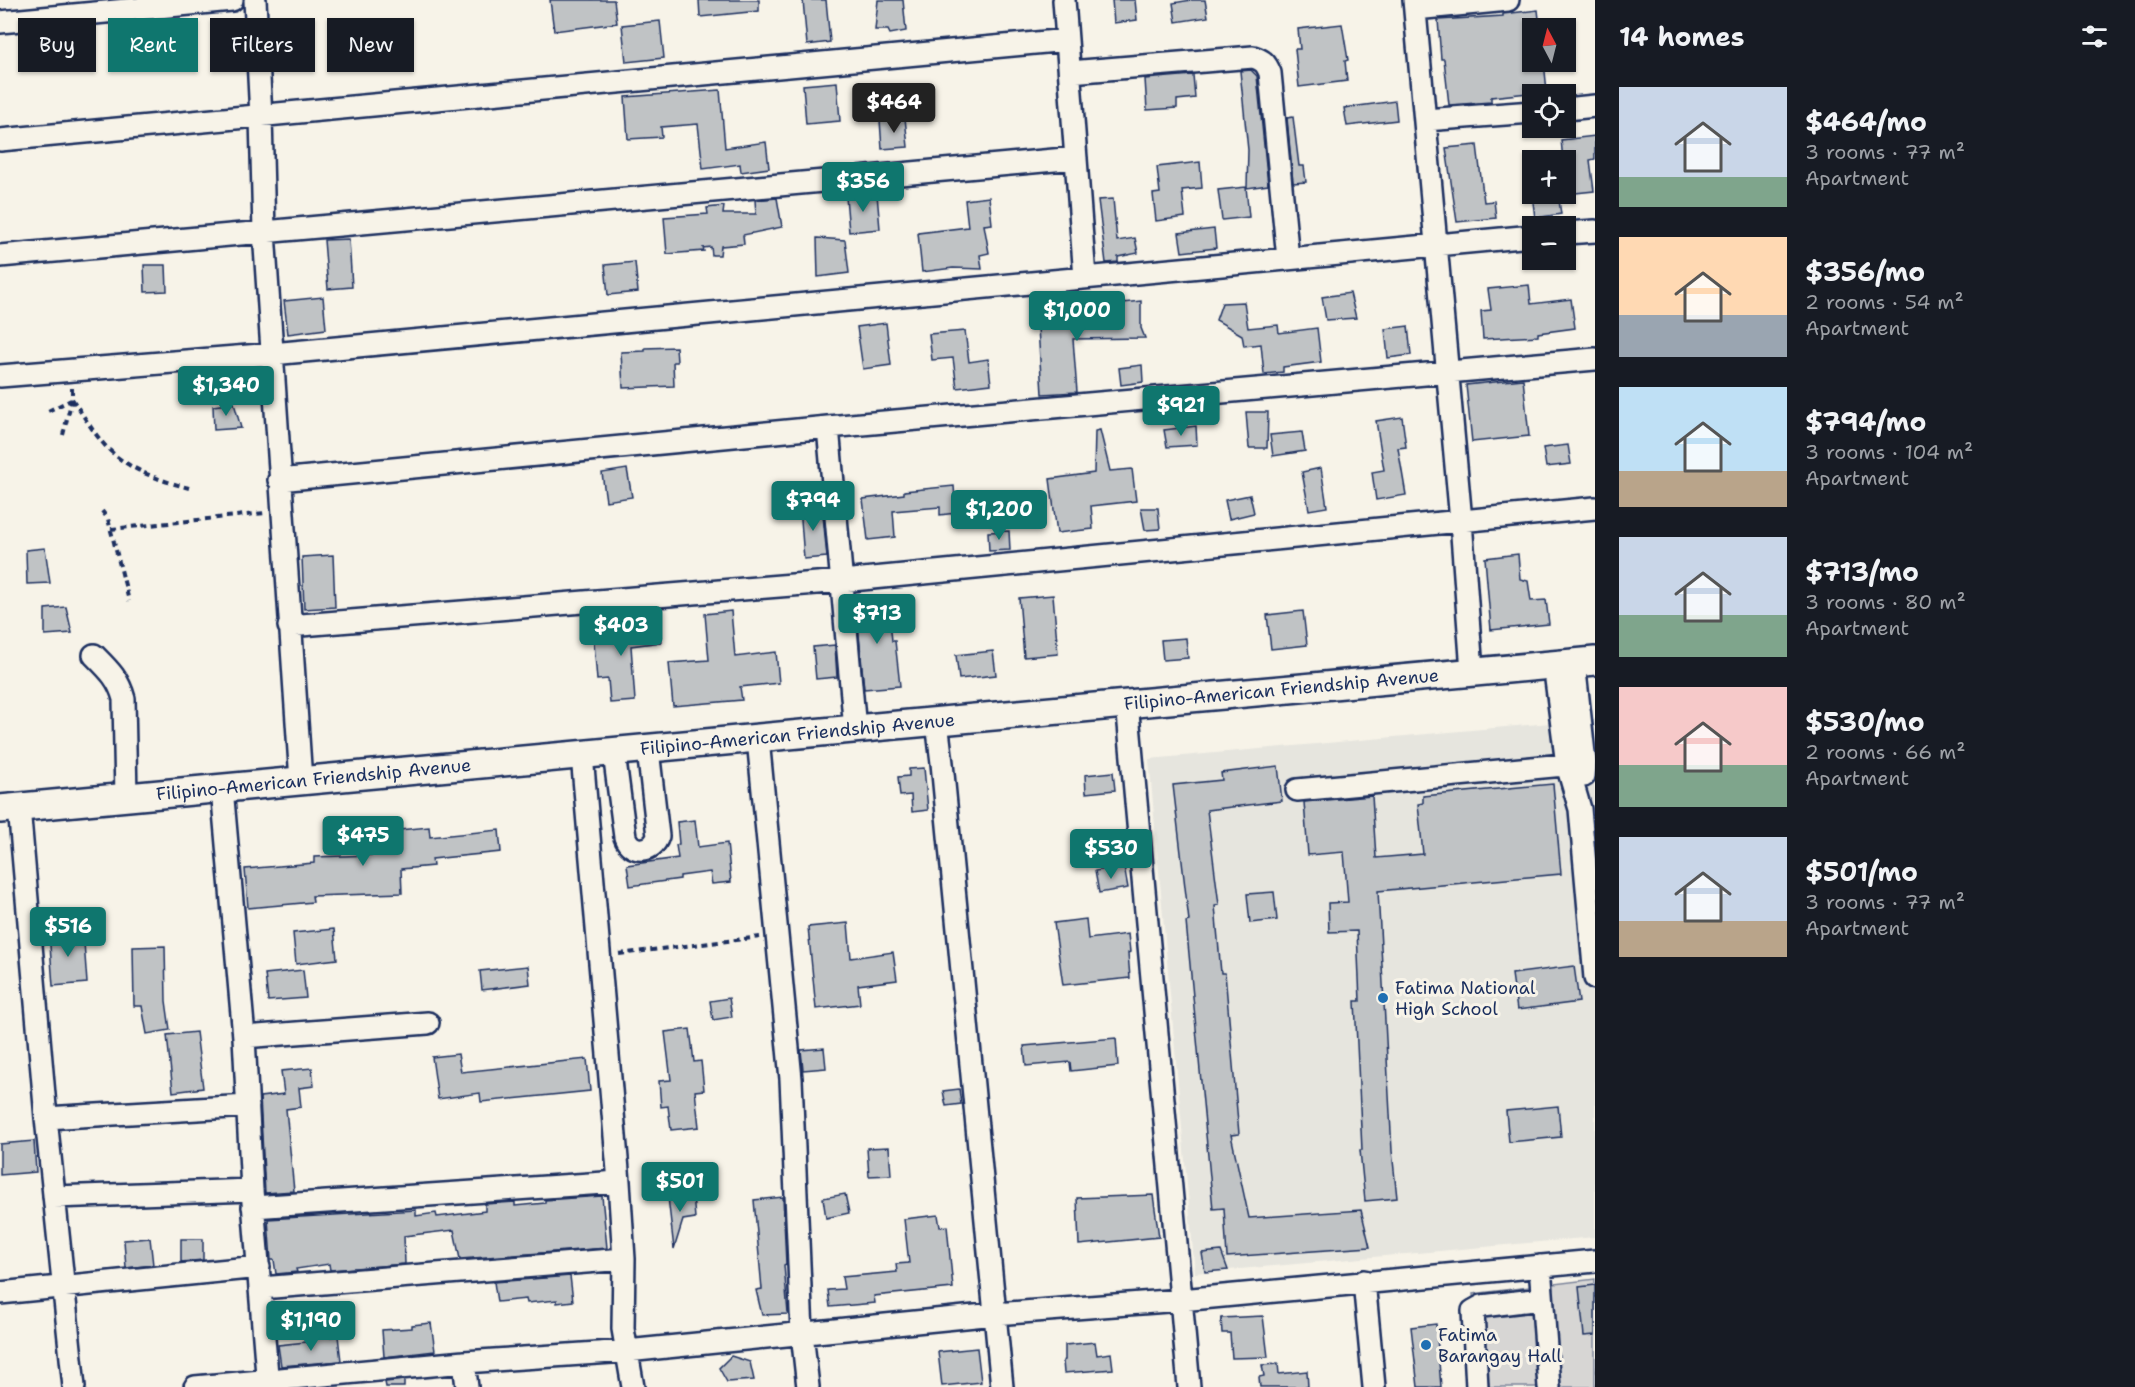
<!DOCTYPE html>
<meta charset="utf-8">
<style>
body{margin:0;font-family:"Shantell Sans",sans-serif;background:#20242c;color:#f1f3f6;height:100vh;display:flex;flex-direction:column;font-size:22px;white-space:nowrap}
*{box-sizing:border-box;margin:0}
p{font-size:20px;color:#9ea1a6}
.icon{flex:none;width:33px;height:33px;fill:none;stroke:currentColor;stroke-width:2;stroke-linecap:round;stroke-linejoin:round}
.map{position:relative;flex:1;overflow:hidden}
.side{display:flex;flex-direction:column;background:#171b24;width:540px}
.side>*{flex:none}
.banner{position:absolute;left:18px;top:18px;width:570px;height:54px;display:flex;gap:12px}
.needle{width:39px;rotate:353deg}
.controls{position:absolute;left:1522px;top:18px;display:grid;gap:12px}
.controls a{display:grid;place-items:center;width:54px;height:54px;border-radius:0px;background:#171b24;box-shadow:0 2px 4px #0004;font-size:30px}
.price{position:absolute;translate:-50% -51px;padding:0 14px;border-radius:6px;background:#0f766e;color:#fff;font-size:20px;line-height:39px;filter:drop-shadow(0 2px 3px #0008)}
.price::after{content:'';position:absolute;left:50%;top:36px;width:18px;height:14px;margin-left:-9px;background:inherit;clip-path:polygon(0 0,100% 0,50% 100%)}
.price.current{background:#222;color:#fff}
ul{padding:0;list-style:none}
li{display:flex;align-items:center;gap:18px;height:150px;padding:0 24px}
li span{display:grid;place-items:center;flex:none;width:168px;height:120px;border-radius:0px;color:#555}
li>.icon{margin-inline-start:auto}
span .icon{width:72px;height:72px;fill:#fffc;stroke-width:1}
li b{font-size:26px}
h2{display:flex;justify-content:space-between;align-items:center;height:72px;padding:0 24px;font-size:26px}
.chip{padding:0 21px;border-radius:0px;background:#171b24;box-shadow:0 2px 4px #0004;font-size:21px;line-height:54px}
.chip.current{background:#0f766e;color:#fff}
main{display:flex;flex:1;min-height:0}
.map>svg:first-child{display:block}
.built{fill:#e6e5de}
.green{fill:#d7d6d4;stroke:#798299;stroke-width:1.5}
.building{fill:#c0c3c5;stroke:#1b2f5e;stroke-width:1.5}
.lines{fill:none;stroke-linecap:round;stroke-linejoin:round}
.minor-casing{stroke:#1b2f5e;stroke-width:26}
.major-casing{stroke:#1b2f5e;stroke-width:32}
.path{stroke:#1b2f5e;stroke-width:4;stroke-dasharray:6 4.5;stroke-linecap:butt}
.minor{stroke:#f7f3e8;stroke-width:21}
.major{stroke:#f7f3e8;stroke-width:27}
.poi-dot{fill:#1f6fb2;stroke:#f7f3e8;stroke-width:2}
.labels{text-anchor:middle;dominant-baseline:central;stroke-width:6;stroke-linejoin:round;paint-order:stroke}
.street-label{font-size:18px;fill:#1b2f5e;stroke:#f7f3e8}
.poi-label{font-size:18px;fill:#1b2f5e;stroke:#f7f3e8;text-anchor:start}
</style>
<main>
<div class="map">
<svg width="1595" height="1387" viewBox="0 0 1595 1387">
<rect width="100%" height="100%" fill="#f7f3e8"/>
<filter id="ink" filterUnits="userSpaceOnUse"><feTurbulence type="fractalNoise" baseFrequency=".0167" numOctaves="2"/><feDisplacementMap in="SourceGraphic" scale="12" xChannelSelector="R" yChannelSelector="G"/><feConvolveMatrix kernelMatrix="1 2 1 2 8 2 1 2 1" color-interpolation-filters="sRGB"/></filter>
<g filter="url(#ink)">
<!-- built -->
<path class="built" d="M 1595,719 L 1595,1237 L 1195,1273 L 1149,759 Z"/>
<!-- green -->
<path class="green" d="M 1595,1279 L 1595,1387 L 1482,1387 L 1473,1294 Z"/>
<!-- building -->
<path class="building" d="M 550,0 L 614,0 L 617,23 L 554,31 Z
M 699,0 L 759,0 L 759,11 L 700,17 Z
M 803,0 L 826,0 L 830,42 L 807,45 Z
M 878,0 L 903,0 L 906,31 L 890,34 L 888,30 L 875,30 Z
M 1112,0 L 1135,0 L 1137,20 L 1114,23 Z
M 1191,0 L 1205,0 L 1208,17 L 1176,22 L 1173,3 Z
M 1538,10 L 1540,28 L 1533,28 L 1533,62 L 1544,62 L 1547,91 L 1491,97 L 1491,102 L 1449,105 L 1444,59 L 1441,59 L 1438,20 L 1503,16 L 1503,14 Z
M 660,21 L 664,58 L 626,62 L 622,25 Z
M 1342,24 L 1348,60 L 1345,61 L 1347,81 L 1299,87 L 1295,49 L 1300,49 L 1298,29 Z
M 1251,70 L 1257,76 L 1268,185 L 1247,188 L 1248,150 L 1240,71 Z
M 1193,75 L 1195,98 L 1177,100 L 1177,108 L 1147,110 L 1145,79 Z
M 837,82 L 840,121 L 806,124 L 803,85 Z
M 720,90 L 725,148 L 766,142 L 769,168 L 741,172 L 740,164 L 703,169 L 698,124 L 661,127 L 662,137 L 628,139 L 625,97 Z
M 1395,101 L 1397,120 L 1347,126 L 1344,108 Z
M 1293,117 L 1299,166 L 1304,166 L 1306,182 L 1293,183 L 1287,118 Z
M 905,118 L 908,147 L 882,149 L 880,120 Z
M 1595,136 L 1595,159 L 1590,160 L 1594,191 L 1566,194 L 1566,160 L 1563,160 L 1561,140 Z
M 1477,145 L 1484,202 L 1494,201 L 1496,218 L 1457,222 L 1446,148 Z
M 1200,162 L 1202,188 L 1182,190 L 1185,217 L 1156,221 L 1153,194 L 1160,193 L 1157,167 Z
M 1246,187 L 1249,217 L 1222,220 L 1218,190 Z
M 877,194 L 880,229 L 849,232 L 846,197 Z
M 1532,194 L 1558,194 L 1561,214 L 1535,218 Z
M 989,197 L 992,224 L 984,225 L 989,253 L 980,255 L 982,269 L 953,268 L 922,272 L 918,233 L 968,227 L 965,200 Z
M 777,198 L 782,227 L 743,235 L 744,244 L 721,246 L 720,255 L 712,255 L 711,247 L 703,248 L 704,251 L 667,254 L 664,217 L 708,214 L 707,208 L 724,206 L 723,214 L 756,214 L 755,200 Z
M 1113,199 L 1117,241 L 1135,238 L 1138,253 L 1118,257 L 1118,262 L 1106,263 L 1098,200 Z
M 1214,229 L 1216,248 L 1182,252 L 1179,233 Z
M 817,238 L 845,240 L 849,273 L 818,277 Z
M 349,239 L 352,287 L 328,289 L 324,240 Z
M 635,262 L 638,292 L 608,295 L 605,265 Z
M 144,265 L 166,265 L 167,291 L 145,292 Z
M 1529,285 L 1531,304 L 1571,299 L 1575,328 L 1538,333 L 1538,336 L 1483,339 L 1481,311 L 1491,310 L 1488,289 Z
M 1350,293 L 1356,318 L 1326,320 L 1322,297 Z
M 323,297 L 326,329 L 288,334 L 284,301 Z
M 1141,301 L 1141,328 L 1145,338 L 1073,339 L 1077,392 L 1042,394 L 1037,310 L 1072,308 L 1073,331 L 1111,323 L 1113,304 Z
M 1244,302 L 1248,328 L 1278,325 L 1279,333 L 1317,328 L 1321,362 L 1283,367 L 1283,372 L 1264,374 L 1261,344 L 1244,346 L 1242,335 L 1216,320 L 1222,303 Z
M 886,323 L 891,365 L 863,369 L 857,327 Z
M 1408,326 L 1411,355 L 1388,358 L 1385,329 Z
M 965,331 L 969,362 L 988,359 L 991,384 L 957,388 L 953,358 L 932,360 L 929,334 Z
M 676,347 L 677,362 L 673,362 L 674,386 L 623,388 L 621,352 L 645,351 L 645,348 Z
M 1142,365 L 1143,382 L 1121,385 L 1119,368 Z
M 1523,379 L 1529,436 L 1472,442 L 1466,385 Z
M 234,403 L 241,428 L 214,430 L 213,406 Z
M 1246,412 L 1268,412 L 1267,448 L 1249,448 Z
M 1402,417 L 1406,447 L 1398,448 L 1406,495 L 1376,500 L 1372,472 L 1384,470 L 1376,421 Z
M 1196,426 L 1197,445 L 1167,447 L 1164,430 Z
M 1100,430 L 1110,471 L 1132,469 L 1136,501 L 1091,506 L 1093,529 L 1057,533 L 1050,479 L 1094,473 L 1095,431 Z
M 1302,432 L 1305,451 L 1273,456 L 1270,435 Z
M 1568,445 L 1571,464 L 1546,467 L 1543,448 Z
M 1321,468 L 1327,507 L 1309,510 L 1302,472 Z
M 627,469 L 632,497 L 606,501 L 602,473 Z
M 954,486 L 956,513 L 940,515 L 940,507 L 893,511 L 895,537 L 868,540 L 863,499 L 904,494 L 904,491 Z
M 1250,495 L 1254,513 L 1229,519 L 1225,500 Z
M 822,505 L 827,557 L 804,559 L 800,507 Z
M 1141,508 L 1158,508 L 1160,529 L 1145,530 Z
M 1009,531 L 1010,550 L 989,551 L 988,532 Z
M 45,548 L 50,583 L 27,584 L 26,550 Z
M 1518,554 L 1520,579 L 1528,581 L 1531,601 L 1546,600 L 1549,624 L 1491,630 L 1485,558 Z
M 333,555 L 335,607 L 304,609 L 302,557 Z
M 1053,595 L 1058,654 L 1024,657 L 1019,598 Z
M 888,599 L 892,641 L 895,641 L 900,686 L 864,689 L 856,602 Z
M 66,607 L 72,633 L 45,635 L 45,609 Z
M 731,611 L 735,657 L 776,652 L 779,683 L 740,687 L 742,700 L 673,706 L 669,663 L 709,660 L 705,614 Z
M 1303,611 L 1307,645 L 1271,649 L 1267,615 Z
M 659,624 L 661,642 L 631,646 L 635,701 L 610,703 L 608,679 L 597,680 L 593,630 Z
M 1186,638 L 1188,658 L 1163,660 L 1161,640 Z
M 835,645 L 837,677 L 816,679 L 813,647 Z
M 993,651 L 996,675 L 959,679 L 956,655 Z
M 1278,766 L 1282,801 L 1207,810 L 1219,905 L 1215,906 L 1221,973 L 1225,973 L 1239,1134 L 1231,1135 L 1249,1218 L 1361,1210 L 1370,1247 L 1227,1257 L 1224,1208 L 1213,1209 L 1186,922 L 1189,921 L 1173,785 L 1222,780 L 1221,773 Z
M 924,768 L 928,810 L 912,812 L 911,795 L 900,796 L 898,777 L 909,776 L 909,769 Z
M 1113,772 L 1115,790 L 1086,793 L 1085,775 Z
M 1553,784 L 1561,874 L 1378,891 L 1392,1151 L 1397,1198 L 1365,1201 L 1360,1150 L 1362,1150 L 1355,1001 L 1360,1001 L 1357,931 L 1329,932 L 1328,903 L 1348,902 L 1344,852 L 1308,855 L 1304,802 L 1372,796 L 1376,858 L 1423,854 L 1418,804 L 1423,803 L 1423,796 Z
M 695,820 L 698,847 L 727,843 L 731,882 L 712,884 L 710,872 L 680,876 L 680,879 L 630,886 L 627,865 L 678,858 L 676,845 L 679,844 L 677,822 Z
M 429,827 L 430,837 L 499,830 L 501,852 L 432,859 L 433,866 L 401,869 L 402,893 L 312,896 L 313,902 L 248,908 L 245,869 L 314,863 L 314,857 L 371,855 L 369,833 Z
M 1124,866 L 1128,888 L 1099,893 L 1095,871 Z
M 1274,892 L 1277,920 L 1250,923 L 1247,894 Z
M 1086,919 L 1088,939 L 1128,934 L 1130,952 L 1128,953 L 1130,978 L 1063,985 L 1054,923 Z
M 848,923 L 851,958 L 893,952 L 897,980 L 858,985 L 860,1004 L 816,1009 L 808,927 Z
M 83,929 L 87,983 L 53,986 L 49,932 Z
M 334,929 L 337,959 L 296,964 L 293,933 Z
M 165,946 L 166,1001 L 170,1030 L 147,1034 L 142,1006 L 134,1006 L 133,947 Z
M 528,966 L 530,984 L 482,990 L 480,971 Z
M 1574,966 L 1579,1002 L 1517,1010 L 1512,974 Z
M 303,970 L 306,998 L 268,1001 L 265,974 Z
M 729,998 L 732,1017 L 713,1020 L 710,1001 Z
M 690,1029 L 694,1062 L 701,1061 L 704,1090 L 695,1091 L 699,1127 L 671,1130 L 668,1106 L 661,1107 L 659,1081 L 671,1080 L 665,1032 Z
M 196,1032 L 203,1088 L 173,1092 L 167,1035 Z
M 1116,1038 L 1118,1066 L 1071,1071 L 1070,1062 L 1026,1066 L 1024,1046 Z
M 824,1048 L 826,1068 L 803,1070 L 801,1050 Z
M 458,1054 L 461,1072 L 587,1059 L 590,1091 L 481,1102 L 480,1093 L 438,1099 L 432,1057 Z
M 312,1068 L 314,1086 L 299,1088 L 301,1107 L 286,1109 L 294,1191 L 265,1193 L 260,1097 L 284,1094 L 281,1071 Z
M 959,1089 L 961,1104 L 946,1106 L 943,1091 Z
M 1558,1106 L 1561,1137 L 1509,1142 L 1506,1111 Z
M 34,1141 L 36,1172 L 0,1175 L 0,1144 Z
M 889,1147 L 891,1175 L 869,1176 L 867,1148 Z
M 845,1194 L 849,1213 L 826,1218 L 823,1198 Z
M 693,1195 L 695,1218 L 683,1220 L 674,1249 L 668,1197 Z
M 1153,1195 L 1159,1237 L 1079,1245 L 1077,1198 Z
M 602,1196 L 607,1248 L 460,1259 L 454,1230 L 404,1236 L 405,1264 L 330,1270 L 329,1264 L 296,1269 L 297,1272 L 276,1274 L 274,1260 L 271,1260 L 268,1219 L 416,1210 L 416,1216 L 436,1213 L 437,1217 L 485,1211 L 485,1204 L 515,1202 L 515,1206 L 545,1203 L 545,1200 Z
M 783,1197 L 786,1264 L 784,1265 L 788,1314 L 762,1315 L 756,1290 L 762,1289 L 754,1200 Z
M 938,1215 L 940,1227 L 947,1226 L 953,1288 L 874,1296 L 875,1303 L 830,1307 L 828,1290 L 844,1289 L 842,1277 L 897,1272 L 896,1264 L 909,1263 L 904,1219 Z
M 150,1238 L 153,1265 L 126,1268 L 124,1240 Z
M 181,1239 L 203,1239 L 203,1260 L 181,1262 Z
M 1221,1251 L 1228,1270 L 1205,1272 L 1202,1253 Z
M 570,1276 L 573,1301 L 557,1303 L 557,1300 L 527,1303 L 526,1299 L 497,1302 L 494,1282 Z
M 1595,1285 L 1595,1335 L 1584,1336 L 1579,1287 Z
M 1263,1316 L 1268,1357 L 1232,1358 L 1230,1333 L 1222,1333 L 1221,1318 Z
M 431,1323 L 435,1351 L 384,1357 L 382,1330 L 412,1328 L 412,1325 Z
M 1436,1324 L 1441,1387 L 1418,1387 L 1411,1327 Z
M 338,1336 L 341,1361 L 281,1366 L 278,1345 L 315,1341 L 315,1338 Z
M 1095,1342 L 1097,1355 L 1111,1353 L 1113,1369 L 1064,1373 L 1063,1361 L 1065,1360 L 1065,1345 Z
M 977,1348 L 981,1382 L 942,1386 L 938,1352 Z
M 731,1356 L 750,1362 L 754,1380 L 727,1382 L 719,1368 Z
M 1278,1364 L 1279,1374 L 1307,1371 L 1308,1387 L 1260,1387 L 1259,1377 L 1264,1376 L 1262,1365 Z
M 404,1380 L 404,1387 L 386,1387 L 385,1382 Z"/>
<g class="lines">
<defs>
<path id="minor" d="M 255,0 L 261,117 L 264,232 L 301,781
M 1064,0 L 1085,278
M 1414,0 L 1461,521 L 1472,671
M 1415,9 L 1508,0
M 0,22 L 232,0
M 1070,72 L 1253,57 C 1263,60 1266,63 1270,73 L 1288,259
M 1566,109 L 1595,106
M 1425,120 L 1533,112
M 0,140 L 1067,40
M 1566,233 L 1595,231
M 0,256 L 1076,158
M 0,376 L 272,354 L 1533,236
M 828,427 L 855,730
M 279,480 L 828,427 L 1595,359
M 289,626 L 842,581 L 1595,508
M 94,655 C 108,669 119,679 124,699 L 126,797
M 1574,662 L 1585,763 L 1584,776
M 1554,664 L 1567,765 L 1580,809 L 1595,978
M 1127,702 L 1189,1387
M 937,722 L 942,763 L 1002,1387
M 758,739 L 791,1079 L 802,1333 L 808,1387
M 614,753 L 625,837 C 631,854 653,853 658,836 L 648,750
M 582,755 L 619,1182 L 624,1259 L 623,1329 L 633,1387
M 222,788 L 244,1037 L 252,1190 L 268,1387
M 1297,790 L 1585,763
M 19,807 L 46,1118 L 74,1387
M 244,1037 L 428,1023
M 46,1118 L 248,1106
M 54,1197 L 252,1190
M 253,1207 L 619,1182
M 1540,1266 L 1549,1387
M 1364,1281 L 1374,1387
M 261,1288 L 624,1259
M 0,1293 L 259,1267
M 464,1362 L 467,1387
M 195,1387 L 464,1362 L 627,1351 L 995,1314 L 1181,1300 L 1595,1261
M 1477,1387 L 1473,1311 L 1482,1306 L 1542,1299"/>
<g id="major">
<path id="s1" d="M 0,809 C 532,759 1063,709 1595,661"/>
</g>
</defs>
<!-- minor casing -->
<use href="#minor" class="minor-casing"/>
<!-- major casing -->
<use href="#major" class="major-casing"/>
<!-- path -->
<path class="path" d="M 72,399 C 82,413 91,429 102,442 C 123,468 158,480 189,488
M 48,411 L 71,400
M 63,435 L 72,399 L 72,388
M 102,511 L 108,519 L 129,601
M 111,529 L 265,513
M 619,954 L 760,937"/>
<!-- minor -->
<use href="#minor" class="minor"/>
<!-- major -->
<use href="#major" class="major"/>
</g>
</g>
<!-- markers -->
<g class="poi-dot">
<circle cx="1383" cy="998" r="6"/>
<circle cx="1426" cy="1345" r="6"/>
</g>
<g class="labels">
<!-- street labels -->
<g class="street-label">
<text stroke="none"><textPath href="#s1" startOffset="1287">Filipino-American Friendship Avenue</textPath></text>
<text stroke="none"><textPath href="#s1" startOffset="801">Filipino-American Friendship Avenue</textPath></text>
<text stroke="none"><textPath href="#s1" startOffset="315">Filipino-American Friendship Avenue</textPath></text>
</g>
<!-- poi labels -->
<g class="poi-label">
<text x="1395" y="988">Fatima National<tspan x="1395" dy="21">High School</tspan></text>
<text x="1438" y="1335">Fatima<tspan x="1438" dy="21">Barangay Hall</tspan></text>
</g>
</g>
</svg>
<div class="controls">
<a><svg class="needle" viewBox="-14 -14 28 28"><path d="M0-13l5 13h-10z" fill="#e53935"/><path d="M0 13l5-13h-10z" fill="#9ea1a6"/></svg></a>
<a><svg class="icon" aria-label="locate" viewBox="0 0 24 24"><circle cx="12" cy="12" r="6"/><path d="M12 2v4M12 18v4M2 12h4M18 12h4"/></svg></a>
<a>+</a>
<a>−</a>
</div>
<b class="price current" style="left:894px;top:134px">$464</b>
<b class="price" style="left:863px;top:213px">$356</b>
<b class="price" style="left:1077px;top:342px">$1,000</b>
<b class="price" style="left:226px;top:417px">$1,340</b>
<b class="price" style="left:1181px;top:437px">$921</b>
<b class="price" style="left:813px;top:532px">$794</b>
<b class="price" style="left:999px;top:541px">$1,200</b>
<b class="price" style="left:877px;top:645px">$713</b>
<b class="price" style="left:621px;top:657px">$403</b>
<b class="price" style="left:363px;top:867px">$475</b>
<b class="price" style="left:1111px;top:880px">$530</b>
<b class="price" style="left:68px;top:958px">$516</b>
<b class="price" style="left:680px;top:1213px">$501</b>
<b class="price" style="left:311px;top:1352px">$1,190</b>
<div class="banner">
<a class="chip">Buy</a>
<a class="chip current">Rent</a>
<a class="chip">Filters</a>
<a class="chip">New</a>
</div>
</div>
<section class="side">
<h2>14 homes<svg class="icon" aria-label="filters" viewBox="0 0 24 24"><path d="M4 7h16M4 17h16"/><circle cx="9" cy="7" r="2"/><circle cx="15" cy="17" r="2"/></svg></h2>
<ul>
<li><span style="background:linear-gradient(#c9d6e8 75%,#7fa58c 0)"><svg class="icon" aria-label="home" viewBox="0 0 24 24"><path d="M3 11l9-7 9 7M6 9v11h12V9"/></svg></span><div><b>$464/mo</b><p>3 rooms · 77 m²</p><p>Apartment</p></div></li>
<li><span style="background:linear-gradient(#ffd9b3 65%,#9aa5b1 0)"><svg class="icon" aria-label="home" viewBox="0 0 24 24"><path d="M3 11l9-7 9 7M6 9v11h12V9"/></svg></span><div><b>$356/mo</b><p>2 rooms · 54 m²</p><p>Apartment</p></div></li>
<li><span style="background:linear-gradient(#bfe0f5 70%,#b9a48a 0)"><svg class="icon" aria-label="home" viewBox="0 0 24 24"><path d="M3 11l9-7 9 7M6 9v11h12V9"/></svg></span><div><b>$794/mo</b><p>3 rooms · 104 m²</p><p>Apartment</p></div></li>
<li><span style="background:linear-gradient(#c9d6e8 65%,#7fa58c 0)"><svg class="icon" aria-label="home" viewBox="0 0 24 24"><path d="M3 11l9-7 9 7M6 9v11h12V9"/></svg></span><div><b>$713/mo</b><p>3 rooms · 80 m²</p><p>Apartment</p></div></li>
<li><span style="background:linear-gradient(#f6c9c9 65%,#7fa58c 0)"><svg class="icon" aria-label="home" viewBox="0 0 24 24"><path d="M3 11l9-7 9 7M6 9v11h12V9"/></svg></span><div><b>$530/mo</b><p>2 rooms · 66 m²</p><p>Apartment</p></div></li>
<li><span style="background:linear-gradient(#c9d6e8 70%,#b9a48a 0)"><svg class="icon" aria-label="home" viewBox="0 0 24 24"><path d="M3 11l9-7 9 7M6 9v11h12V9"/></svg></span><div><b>$501/mo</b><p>3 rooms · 77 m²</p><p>Apartment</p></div></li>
</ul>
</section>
</main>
